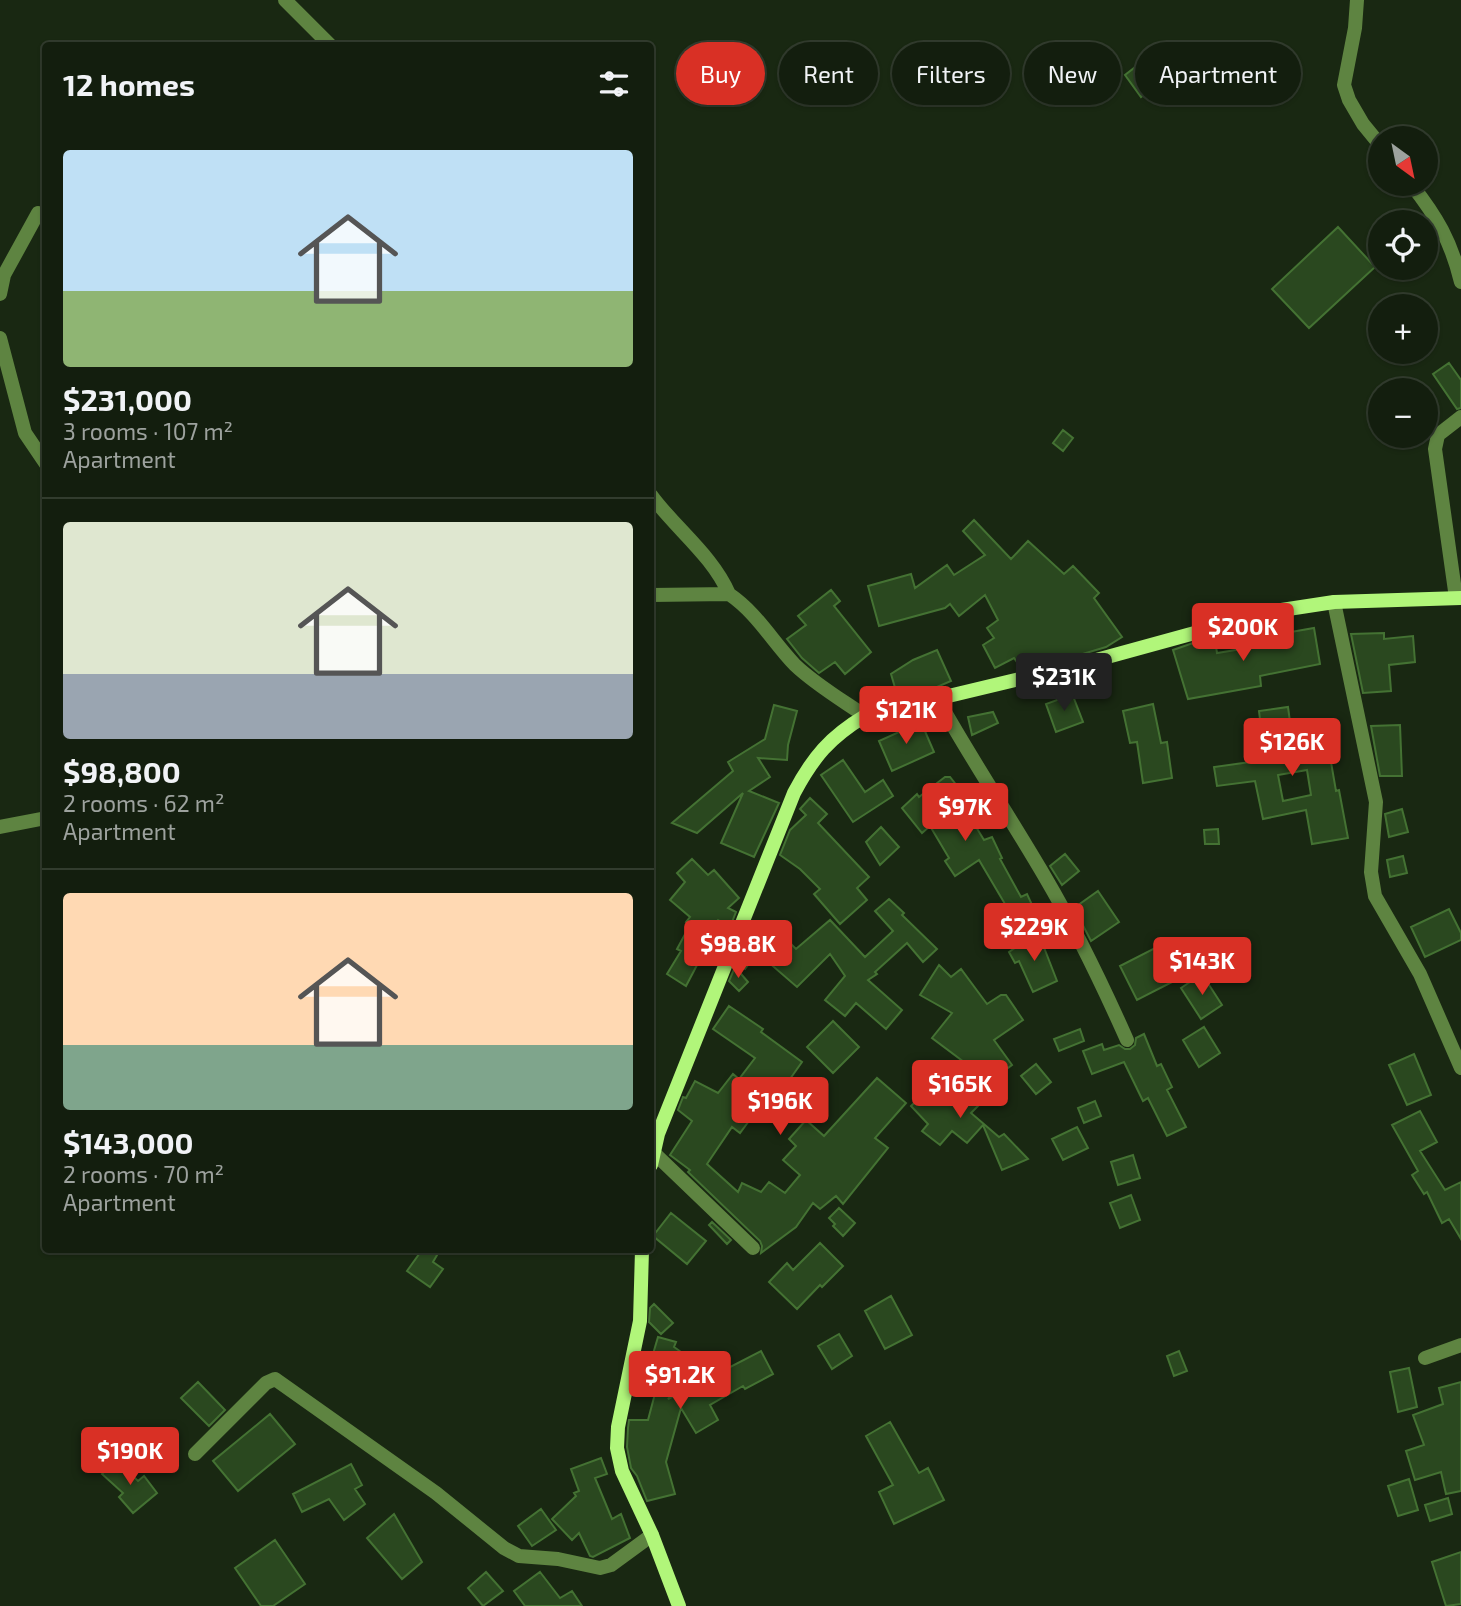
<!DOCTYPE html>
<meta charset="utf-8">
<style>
body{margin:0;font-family:"Exo 2",sans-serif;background:#202b1c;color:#f1f3f6;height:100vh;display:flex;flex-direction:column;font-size:26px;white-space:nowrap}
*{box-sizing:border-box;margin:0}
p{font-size:23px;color:#9da29e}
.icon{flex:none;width:38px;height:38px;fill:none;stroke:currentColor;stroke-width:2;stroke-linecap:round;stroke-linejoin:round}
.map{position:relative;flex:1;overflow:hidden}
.drawer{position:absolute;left:42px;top:42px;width:612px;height:1211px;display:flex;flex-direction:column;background:#131e0e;border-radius:7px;box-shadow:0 2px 5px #0004,0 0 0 2px #323c2e}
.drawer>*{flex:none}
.hud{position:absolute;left:676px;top:42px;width:665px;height:63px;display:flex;gap:14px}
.needle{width:46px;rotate:147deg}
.buttons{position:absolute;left:1368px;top:126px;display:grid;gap:14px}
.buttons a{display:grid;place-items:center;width:70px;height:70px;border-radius:50%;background:#131e0e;box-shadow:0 2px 5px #0004,0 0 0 2px #323c2e;font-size:35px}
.price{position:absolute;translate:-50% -60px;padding:0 16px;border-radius:7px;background:#d93025;color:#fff;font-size:23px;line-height:46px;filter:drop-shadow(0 2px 4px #0008)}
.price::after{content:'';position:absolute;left:50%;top:42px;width:21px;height:16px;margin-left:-10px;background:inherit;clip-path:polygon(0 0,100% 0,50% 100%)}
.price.on{background:#222;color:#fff}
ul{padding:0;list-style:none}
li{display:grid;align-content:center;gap:14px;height:371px;padding:0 21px}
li+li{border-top:2px solid #323c2e}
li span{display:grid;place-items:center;height:217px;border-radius:7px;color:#555}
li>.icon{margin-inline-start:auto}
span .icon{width:126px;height:126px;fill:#fffc;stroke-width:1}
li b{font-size:30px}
h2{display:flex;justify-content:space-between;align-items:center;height:84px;padding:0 21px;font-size:30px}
.chip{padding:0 24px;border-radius:32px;background:#131e0e;box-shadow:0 2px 5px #0004,0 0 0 2px #323c2e;font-size:24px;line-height:63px}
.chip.on{background:#d93025;color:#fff}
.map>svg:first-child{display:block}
.building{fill:#2a481f;stroke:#447233;stroke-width:2;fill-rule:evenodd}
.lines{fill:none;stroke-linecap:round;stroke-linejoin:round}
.street{stroke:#5e8441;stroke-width:14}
.secondary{stroke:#b1f67a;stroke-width:14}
</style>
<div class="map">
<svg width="1461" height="1606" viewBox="0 0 1461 1606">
<rect width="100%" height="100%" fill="#192812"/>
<!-- building -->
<path class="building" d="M 1156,51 L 1173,73 L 1141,97 L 1125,75 Z
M 1338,227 L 1375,267 L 1309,328 L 1272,289 Z
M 1449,363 L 1461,380 L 1461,408 L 1457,409 L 1433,374 Z
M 1063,430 L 1073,438 L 1063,451 L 1053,443 Z
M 974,520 L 1011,559 L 1028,541 L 1064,574 L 1073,566 L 1099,593 L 1094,598 L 1122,637 L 1106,647 L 1076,656 L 1022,669 L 1014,658 L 995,668 L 983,645 L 994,638 L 987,628 L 998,620 L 985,595 L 959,616 L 950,604 L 945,608 L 879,626 L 868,586 L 911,574 L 915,588 L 947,565 L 954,575 L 985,555 L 963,531 Z
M 831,590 L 840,601 L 834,606 L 871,652 L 845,674 L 835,662 L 819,673 L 802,658 L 787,639 L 806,625 L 798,616 Z
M 1314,628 L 1320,664 L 1260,676 L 1261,686 L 1188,699 L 1173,650 L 1193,643 L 1215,640 L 1217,653 L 1260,646 L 1259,644 L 1286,638 L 1285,633 Z
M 1384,633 L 1384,639 L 1413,636 L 1415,662 L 1389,665 L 1391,691 L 1363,693 L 1351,634 Z
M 937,650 L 951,681 L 930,690 L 927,691 L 925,688 L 915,694 L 898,698 L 891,674 L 913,660 Z
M 1068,696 L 1073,696 L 1083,722 L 1056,732 L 1046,704 Z
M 1153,704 L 1161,743 L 1167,742 L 1172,778 L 1143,783 L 1137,742 L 1130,743 L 1123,711 Z
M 774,705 L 797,711 L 788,745 L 787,760 L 758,758 L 770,777 L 749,791 L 779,803 L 754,857 L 721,843 L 743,793 L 697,833 L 672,823 L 733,771 L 728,762 L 765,739 Z
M 1288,707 L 1293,744 L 1327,739 L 1336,791 L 1339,790 L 1348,838 L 1312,844 L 1306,810 L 1263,819 L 1255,781 L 1217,786 L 1214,767 L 1265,760 L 1259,711 ZM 1307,770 L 1311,795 L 1283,801 L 1278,775 Z
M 993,712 L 998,723 L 972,735 L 968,717 Z
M 921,722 L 934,752 L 892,771 L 879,741 Z
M 1400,725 L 1402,776 L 1380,776 L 1371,726 Z
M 843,760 L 865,792 L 883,780 L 893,796 L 853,822 L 821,775 Z
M 945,777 L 950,777 L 961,791 L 956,794 L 984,840 L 992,837 L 1002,858 L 1000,859 L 1021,897 L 1027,894 L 1033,907 L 1007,928 L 998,907 L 1005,904 L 979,860 L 955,876 L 945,861 L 949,858 L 930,826 L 922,833 L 902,808 L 917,794 L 919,797 Z
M 810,798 L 827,814 L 818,823 L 869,877 L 857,888 L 867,900 L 840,924 L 814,894 L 820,889 L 800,869 L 780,855 L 790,830 L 806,815 L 800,809 Z
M 1402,809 L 1408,832 L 1389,837 L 1385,814 Z
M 881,827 L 899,847 L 880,865 L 866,842 Z
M 1218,829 L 1219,844 L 1205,844 L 1204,830 Z
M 1065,854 L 1079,871 L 1062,885 L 1050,866 Z
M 1403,856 L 1407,873 L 1390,877 L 1387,860 Z
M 692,859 L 708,875 L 714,870 L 739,898 L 728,908 L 736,912 L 730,927 L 718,920 L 700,945 L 706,948 L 686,986 L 667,974 L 681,951 L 677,949 L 690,925 L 686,922 L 690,917 L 670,900 L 685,882 L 677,873 Z
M 1098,891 L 1119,922 L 1091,941 L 1074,908 Z
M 889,899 L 904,913 L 902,915 L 937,949 L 923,962 L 907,943 L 875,972 L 877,974 L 868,980 L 902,1010 L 886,1029 L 856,1003 L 845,1016 L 825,1000 L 845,976 L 830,954 L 797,987 L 767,961 L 787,940 L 796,949 L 830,920 L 865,957 L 893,931 L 875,911 Z
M 1449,909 L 1461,933 L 1461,940 L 1425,957 L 1411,927 Z
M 1038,932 L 1057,981 L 1033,992 L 1019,961 L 1015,963 L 1009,952 Z
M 743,947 L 755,956 L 745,969 L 736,963 Z
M 1157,947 L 1174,981 L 1137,1000 L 1120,966 Z
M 939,965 L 951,977 L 961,969 L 987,1004 L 1001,995 L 1006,995 L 1023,1020 L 994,1040 L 1012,1065 L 989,1082 L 977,1065 L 972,1068 L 932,1038 L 952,1013 L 920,995 Z
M 735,967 L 748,982 L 739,991 L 729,981 Z
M 1202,974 L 1222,1005 L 1201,1019 L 1181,988 Z
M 729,1006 L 763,1029 L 761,1032 L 802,1062 L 785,1086 L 781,1082 L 766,1104 L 763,1102 L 740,1133 L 732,1127 L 707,1164 L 738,1192 L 742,1183 L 761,1192 L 769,1182 L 785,1193 L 800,1175 L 783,1160 L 796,1146 L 789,1139 L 806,1120 L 824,1136 L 877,1078 L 906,1103 L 875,1138 L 888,1148 L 843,1204 L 836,1196 L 820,1209 L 813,1203 L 796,1227 L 761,1253 L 762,1246 L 760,1241 L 688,1172 L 690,1170 L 670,1155 L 692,1121 L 678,1110 L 683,1097 L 686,1098 L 695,1081 L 718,1093 L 733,1074 L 739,1079 L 755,1058 L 713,1029 Z
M 833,1021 L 859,1047 L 833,1073 L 807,1047 Z
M 1204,1027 L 1220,1053 L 1199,1067 L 1183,1040 Z
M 1080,1029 L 1084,1041 L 1059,1051 L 1054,1039 Z
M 1144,1034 L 1157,1066 L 1161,1064 L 1172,1087 L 1167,1090 L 1186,1127 L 1167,1136 L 1148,1098 L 1143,1101 L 1124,1062 L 1092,1074 L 1083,1051 L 1102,1044 L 1104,1050 L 1119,1045 L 1125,1049 L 1130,1049 L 1135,1045 L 1136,1038 Z
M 1414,1054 L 1431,1095 L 1407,1105 L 1389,1065 Z
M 1036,1064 L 1051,1082 L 1036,1094 L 1021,1076 Z
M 946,1072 L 978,1106 L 971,1113 L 999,1137 L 1004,1134 L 1028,1159 L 1002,1170 L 983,1125 L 967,1143 L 952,1131 L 940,1145 L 922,1131 L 928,1124 L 911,1106 Z
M 1095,1101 L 1101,1116 L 1084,1123 L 1078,1108 Z
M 1420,1111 L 1437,1142 L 1420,1151 L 1445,1190 L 1461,1182 L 1461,1239 L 1449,1219 L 1442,1223 L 1427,1192 L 1424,1194 L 1412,1175 L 1418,1171 L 1392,1125 Z
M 1077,1127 L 1088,1148 L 1063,1160 L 1052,1139 Z
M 1133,1155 L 1140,1178 L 1118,1185 L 1111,1162 Z
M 1131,1195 L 1140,1220 L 1120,1228 L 1110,1203 Z
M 839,1208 L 855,1223 L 843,1236 L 833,1226 L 835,1224 L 829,1218 Z
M 671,1213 L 706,1241 L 687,1264 L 653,1236 Z
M 712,1222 L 731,1240 L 727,1244 L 709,1225 Z
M 820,1243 L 843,1266 L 822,1287 L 820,1285 L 797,1309 L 769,1282 L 787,1263 L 793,1270 Z
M 422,1250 L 440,1250 L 433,1262 L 443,1269 L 430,1287 L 407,1271 Z
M 891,1296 L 912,1335 L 885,1349 L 865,1311 Z
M 654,1304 L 673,1323 L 661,1334 L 649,1322 L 650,1308 Z
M 839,1334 L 852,1356 L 832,1369 L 818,1346 Z
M 658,1337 L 676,1342 L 674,1347 L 695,1362 L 668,1399 L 761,1351 L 773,1374 L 745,1389 L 743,1386 L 710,1405 L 718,1420 L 696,1433 L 681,1408 L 666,1462 L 675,1494 L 647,1501 L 637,1476 L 631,1468 L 627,1447 L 628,1428 L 629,1420 L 648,1420 L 657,1386 L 651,1385 L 657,1355 L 653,1354 Z
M 1179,1351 L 1187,1371 L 1174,1376 L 1167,1356 Z
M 1409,1368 L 1417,1407 L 1398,1412 L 1390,1372 Z
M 198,1382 L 225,1410 L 209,1426 L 181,1398 Z
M 1461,1382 L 1461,1491 L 1446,1494 L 1441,1472 L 1415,1480 L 1406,1451 L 1424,1445 L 1413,1415 L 1443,1404 L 1439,1388 Z
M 270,1414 L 295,1444 L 238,1491 L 213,1461 Z
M 890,1422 L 919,1473 L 928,1468 L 944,1500 L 894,1524 L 879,1492 L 893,1485 L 866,1436 Z
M 601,1458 L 607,1474 L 595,1478 L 612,1519 L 621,1514 L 630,1538 L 593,1557 L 590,1556 L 579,1533 L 572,1540 L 552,1519 L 576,1496 L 574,1493 L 579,1491 L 571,1469 Z
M 116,1460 L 138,1481 L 144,1476 L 157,1493 L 133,1513 L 119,1497 L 123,1493 L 102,1474 Z
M 351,1464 L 362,1485 L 355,1489 L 365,1504 L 344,1520 L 329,1499 L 302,1512 L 293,1494 Z
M 1409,1479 L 1418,1510 L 1398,1516 L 1388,1486 Z
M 1448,1498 L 1452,1514 L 1430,1521 L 1425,1505 Z
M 541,1509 L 556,1530 L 532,1546 L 518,1526 Z
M 394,1514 L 422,1562 L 402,1579 L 367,1538 Z
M 275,1540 L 305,1584 L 273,1606 L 261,1606 L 235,1568 Z
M 1461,1552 L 1461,1604 L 1446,1606 L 1432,1562 Z
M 486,1572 L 503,1591 L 483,1606 L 468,1588 Z
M 540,1572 L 560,1598 L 572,1591 L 582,1606 L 525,1606 L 514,1591 Z"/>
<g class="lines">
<!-- street -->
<path class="street" d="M 285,0 L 331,46
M 1357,0 L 1355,28 L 1344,85 L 1349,100 L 1363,124 L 1381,146
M 1411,184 C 1437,217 1451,241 1461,282
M 0,294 L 4,275 L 38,213
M 0,338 L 25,433 L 46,464
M 651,495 C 675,528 713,556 729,594
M 651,595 L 729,594 C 757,613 772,641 795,665 C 816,685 842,700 865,716
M 1456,598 L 1435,449 L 1438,435 L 1461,417
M 1334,602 L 1376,802 L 1371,872 L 1375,896 L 1420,974 L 1461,1068
M 937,698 C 971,759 1010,817 1045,877 C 1075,928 1103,986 1127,1040
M 0,827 L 46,818
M 653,1152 L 753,1248
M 1425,1358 L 1461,1345
M 195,1454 L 266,1383 L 275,1379 L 436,1493 L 504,1548 L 519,1556 L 558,1559 L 600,1568 L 611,1565 L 652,1535"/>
<!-- secondary -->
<path class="secondary" d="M 651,1165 L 658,1134 L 794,793 C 813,757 830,737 865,716 L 1078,665 L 1275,611 L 1334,602 L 1461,598
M 642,1250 L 640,1321 L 618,1427 L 617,1448 L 622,1471 L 652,1535 L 679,1606"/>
</g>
</svg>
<div class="buttons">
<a><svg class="needle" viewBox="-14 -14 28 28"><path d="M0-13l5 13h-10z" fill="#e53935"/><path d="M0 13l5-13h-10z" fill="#9da29e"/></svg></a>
<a><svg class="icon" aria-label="locate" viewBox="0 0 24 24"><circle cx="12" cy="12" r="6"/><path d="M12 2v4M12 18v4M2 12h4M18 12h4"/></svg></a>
<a>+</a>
<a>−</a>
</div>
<b class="price" style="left:1243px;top:663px">$200K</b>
<b class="price on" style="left:1064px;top:713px">$231K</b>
<b class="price" style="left:906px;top:746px">$121K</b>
<b class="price" style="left:1292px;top:778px">$126K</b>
<b class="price" style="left:965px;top:843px">$97K</b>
<b class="price" style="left:1034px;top:963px">$229K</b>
<b class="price" style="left:738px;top:980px">$98.8K</b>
<b class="price" style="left:1202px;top:997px">$143K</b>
<b class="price" style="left:960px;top:1120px">$165K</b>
<b class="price" style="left:780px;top:1137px">$196K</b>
<b class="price" style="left:680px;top:1411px">$91.2K</b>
<b class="price" style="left:130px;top:1487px">$190K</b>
<div class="hud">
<a class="chip on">Buy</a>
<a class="chip">Rent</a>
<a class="chip">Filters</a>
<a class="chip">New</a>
<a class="chip">Apartment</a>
</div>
<section class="drawer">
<h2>12 homes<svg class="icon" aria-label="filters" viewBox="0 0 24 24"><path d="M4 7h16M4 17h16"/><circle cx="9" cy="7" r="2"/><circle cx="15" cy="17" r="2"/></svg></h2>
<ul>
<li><span style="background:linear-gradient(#bfe0f5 65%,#8fb573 0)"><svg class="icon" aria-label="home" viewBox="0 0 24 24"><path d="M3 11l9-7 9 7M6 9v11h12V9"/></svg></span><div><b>$231,000</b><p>3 rooms · 107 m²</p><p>Apartment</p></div></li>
<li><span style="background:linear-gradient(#dfe7d0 70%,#9aa5b1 0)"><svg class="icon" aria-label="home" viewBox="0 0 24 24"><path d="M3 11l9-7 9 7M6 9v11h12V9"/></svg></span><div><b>$98,800</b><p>2 rooms · 62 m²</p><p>Apartment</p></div></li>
<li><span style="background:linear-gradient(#ffd9b3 70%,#7fa58c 0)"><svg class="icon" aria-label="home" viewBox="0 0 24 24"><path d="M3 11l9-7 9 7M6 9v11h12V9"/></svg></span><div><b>$143,000</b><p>2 rooms · 70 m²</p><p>Apartment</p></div></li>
</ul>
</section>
</div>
